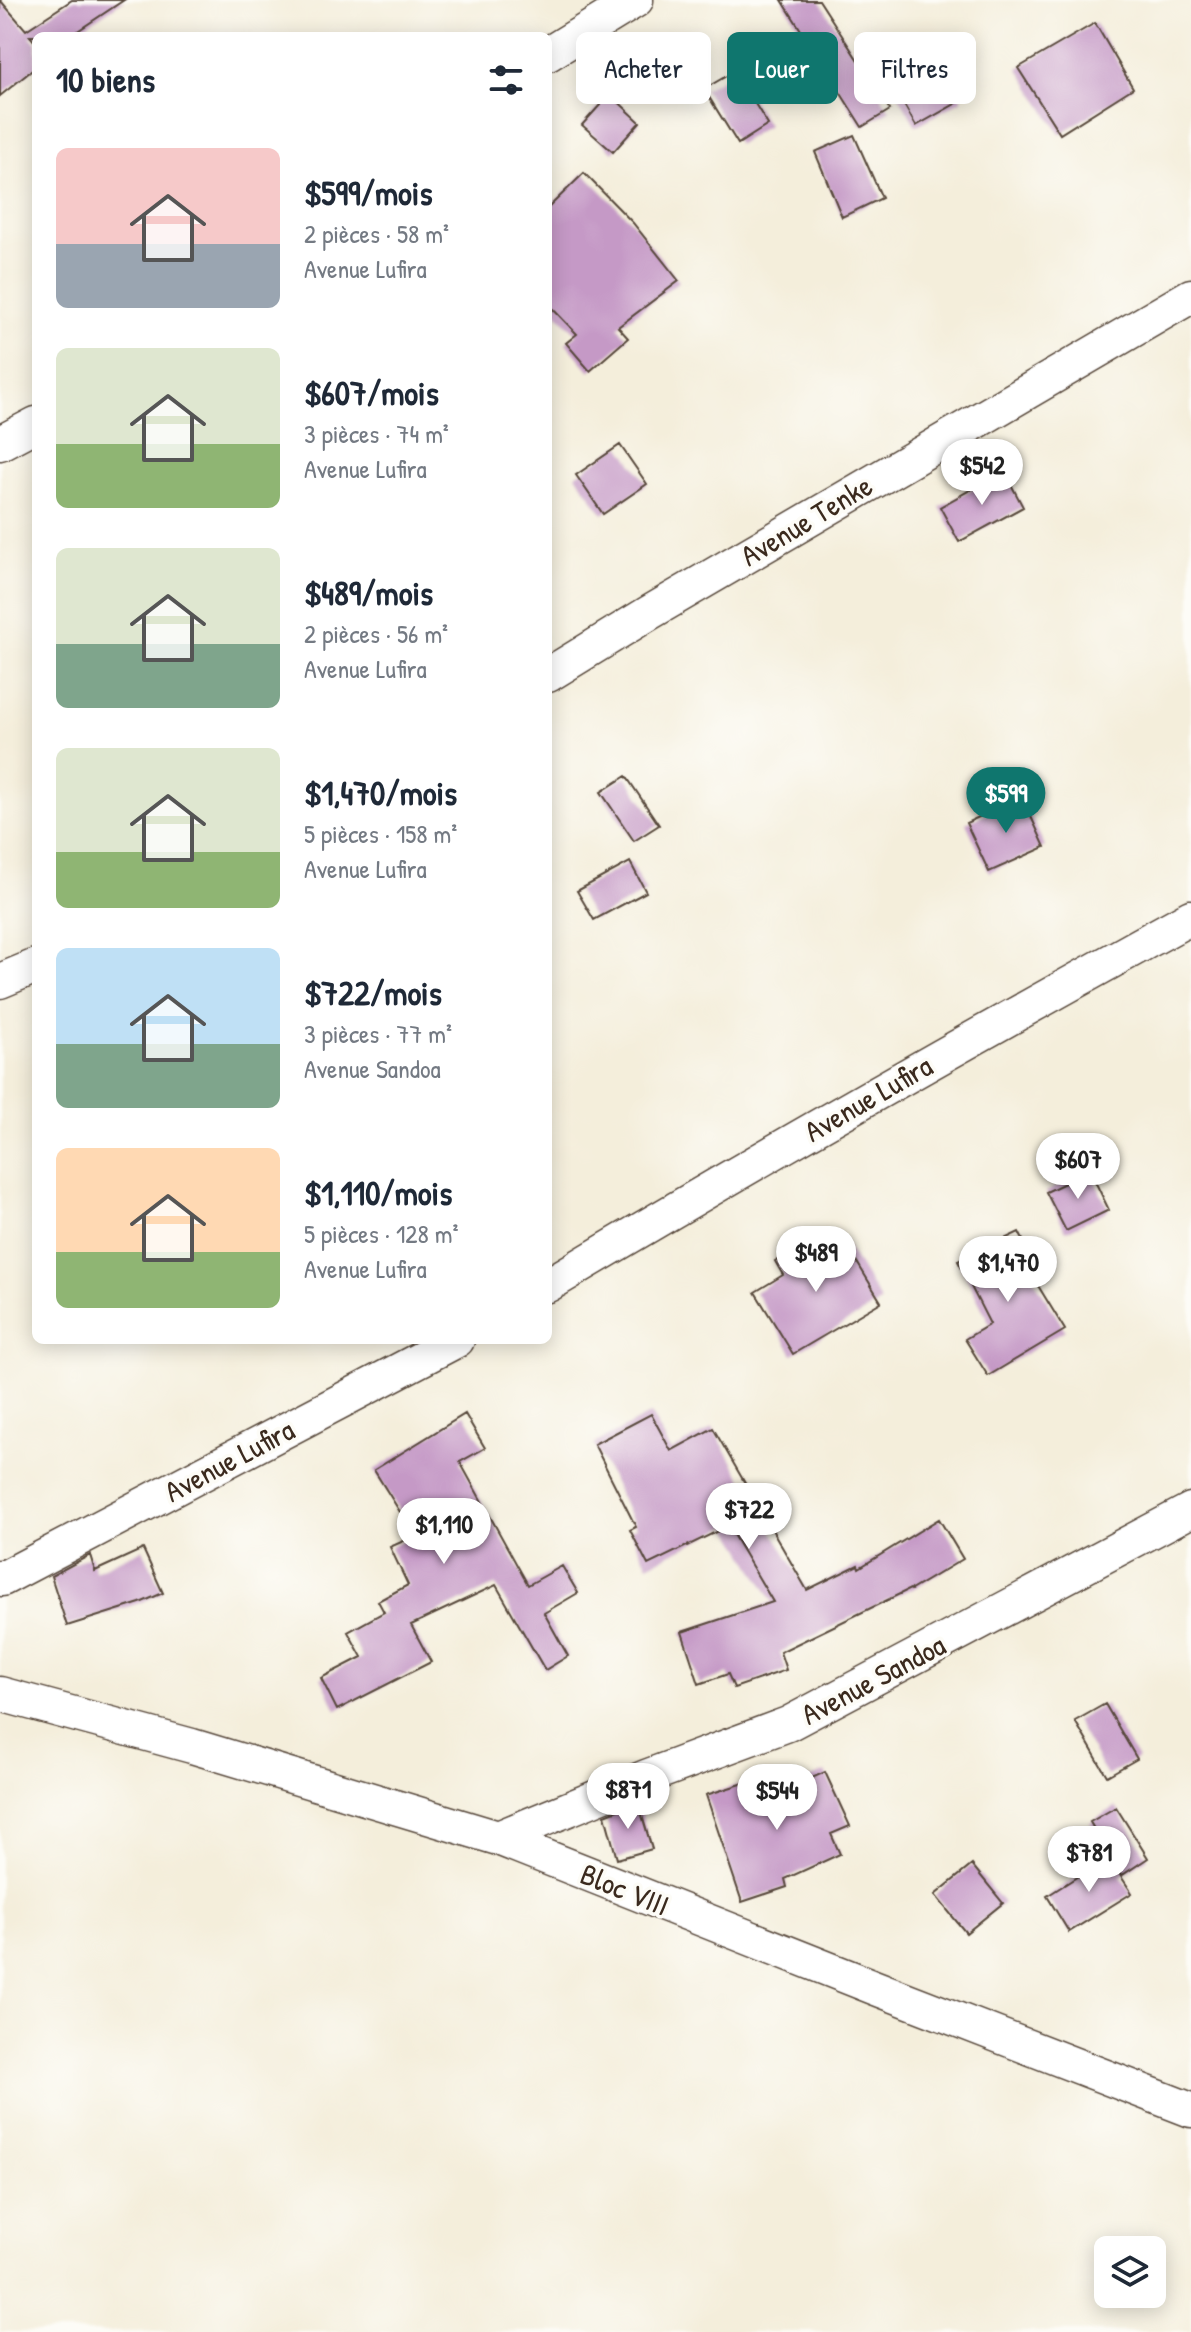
<!DOCTYPE html>
<html lang="fr">
<meta charset="utf-8">
<style>
body{margin:0;font-family:"Patrick Hand",sans-serif;background:#f2f2f3;color:#1f2937;height:100vh;display:flex;flex-direction:column;font-size:30px;white-space:nowrap}
*{box-sizing:border-box;margin:0}
p{font-size:26px;color:#747a83}
.icon{flex:none;width:44px;height:44px;fill:none;stroke:currentColor;stroke-width:2;stroke-linecap:round;stroke-linejoin:round}
.map{position:relative;flex:1;overflow:hidden}
.drawer{position:absolute;left:32px;top:32px;width:520px;height:1312px;display:flex;flex-direction:column;background:#fff;border-radius:12px;box-shadow:0 4px 20px #0003}
.drawer>*{flex:none}
.banner{position:absolute;left:576px;top:32px;width:494px;height:72px;display:flex;gap:16px}
.buttons{position:absolute;left:1094px;top:2236px;display:grid;gap:16px}
.buttons a{display:grid;place-items:center;width:72px;height:72px;border-radius:12px;background:#fff;box-shadow:0 4px 20px #0003;font-size:40px}
.price{position:absolute;translate:-50% -68px;padding:0 18px;border-radius:28px;background:#fff;color:#222;font-size:26px;line-height:52px;filter:drop-shadow(0 2px 4px #0008)}
.price::after{content:'';position:absolute;left:50%;top:48px;width:24px;height:18px;margin-left:-12px;background:inherit;clip-path:polygon(0 0,100% 0,50% 100%)}
.price.on{background:#0f766e;color:#fff}
ul{padding:0;list-style:none}
li{display:flex;align-items:center;gap:24px;height:200px;padding:0 24px}
li span{display:grid;place-items:center;flex:none;width:224px;height:160px;border-radius:12px;color:#555}
li>.icon{margin-inline-start:auto}
span .icon{width:96px;height:96px;fill:#fffc;stroke-width:1}
li b{font-size:34px}
h2{display:flex;justify-content:space-between;align-items:center;height:96px;padding:0 24px;font-size:34px}
.pill{padding:0 28px;border-radius:12px;background:#fff;box-shadow:0 4px 20px #0003;font-size:28px;line-height:72px}
.pill.on{background:#0f766e;color:#fff}
.map>svg:first-child{display:block}
.building{fill:#c599c6}
.lines{fill:none;stroke-linecap:round;stroke-linejoin:round}
.minor-casing{stroke:#57473a;stroke-width:37}
.minor{stroke:#fff;stroke-width:34}
.labels{text-anchor:middle;dominant-baseline:central;stroke-width:7;stroke-linejoin:round;paint-order:stroke}
.street-label{font-size:30px;fill:#3b2a1e;stroke:#fdfcf7}
</style>
<div class="map">
<svg width="1191" height="2332" viewBox="0 0 1191 2332">
<rect width="100%" height="100%" fill="#fdfcf7"/>
<filter id="ink" filterUnits="userSpaceOnUse"><feTurbulence type="fractalNoise" baseFrequency=".0125" numOctaves="2"/><feDisplacementMap in="SourceGraphic" scale="16" xChannelSelector="R" yChannelSelector="G"/><feConvolveMatrix kernelMatrix="1 2 1 2 8 2 1 2 1" color-interpolation-filters="sRGB"/></filter>
<filter id="wash" filterUnits="userSpaceOnUse"><feTurbulence type="fractalNoise" baseFrequency=".006" numOctaves="4" result="noise"/><feDisplacementMap in="SourceGraphic" scale="32" xChannelSelector="R" yChannelSelector="G"/><feGaussianBlur stdDeviation="1.8" result="paint"/><feColorMatrix in="noise" values="0 0 0 0 0 0 0 0 0 0 0 0 0 0 0 0 0 1.4 0 .05"/><feComposite in="paint" operator="in"/></filter>
<g filter="url(#wash)">
<rect width="100%" height="100%" fill="#f4eedb"/>
<g id="blocks">
<!-- building -->
<path class="building" d="M 0,0 L 26,30 L 72,0 L 124,0 L 70,36 L 30,36 L 36,43 L 36,67 L 0,96 Z
M 782,0 L 819,0 L 890,110 L 862,127 Z
M 1095,23 L 1133,88 L 1060,134 L 1018,68 Z
M 941,63 L 962,100 L 916,126 L 895,89 Z
M 735,71 L 768,125 L 738,144 L 704,89 Z
M 610,94 L 640,122 L 613,152 L 582,125 Z
M 854,135 L 882,198 L 842,217 L 815,152 Z
M 584,173 L 633,223 L 679,281 L 618,327 L 628,338 L 590,371 L 566,343 L 577,334 L 548,304 L 548,208 Z
M 620,445 L 647,484 L 603,514 L 576,475 Z
M 1004,471 L 1023,507 L 959,542 L 940,507 Z
M 626,776 L 659,825 L 634,841 L 601,792 Z
M 1022,797 L 1045,847 L 989,872 L 966,823 Z
M 630,862 L 646,892 L 594,920 L 577,891 Z
M 1090,1171 L 1109,1210 L 1066,1231 L 1046,1192 Z
M 1019,1232 L 1034,1262 L 1026,1266 L 1065,1330 L 988,1376 L 965,1339 L 990,1324 L 958,1261 Z
M 843,1239 L 881,1302 L 793,1354 L 755,1292 L 783,1275 L 775,1261 L 806,1243 L 814,1256 Z
M 465,1414 L 485,1448 L 460,1462 L 528,1585 L 562,1566 L 578,1593 L 544,1613 L 568,1656 L 545,1670 L 496,1585 L 411,1625 L 431,1662 L 337,1710 L 321,1678 L 362,1657 L 348,1632 L 384,1612 L 378,1601 L 408,1585 L 390,1547 L 415,1536 L 374,1470 Z
M 651,1414 L 671,1451 L 713,1428 L 807,1590 L 858,1565 L 859,1568 L 939,1519 L 963,1559 L 911,1590 L 910,1589 L 780,1652 L 786,1670 L 734,1688 L 728,1674 L 699,1684 L 682,1632 L 773,1602 L 728,1526 L 648,1565 L 630,1530 L 636,1527 L 594,1444 Z
M 143,1549 L 163,1593 L 140,1603 L 67,1626 L 51,1576 L 90,1555 L 95,1571 Z
M 1105,1704 L 1137,1759 L 1107,1776 L 1075,1721 Z
M 825,1772 L 850,1826 L 831,1834 L 840,1854 L 785,1879 L 787,1887 L 742,1902 L 706,1795 L 751,1781 L 759,1802 Z
M 638,1802 L 652,1849 L 617,1859 L 605,1815 Z
M 1116,1807 L 1148,1858 L 1121,1876 L 1090,1822 Z
M 1108,1857 L 1132,1893 L 1069,1932 L 1047,1896 Z
M 972,1865 L 1003,1903 L 966,1933 L 935,1895 Z"/>
</g>
</g>
<g filter="url(#ink)">
<use href="#blocks" fill-opacity="0" stroke="#57473a" stroke-width="2"/>
<g class="lines">
<defs>
<path id="minor" d="M 548,54 L 636,0
M 0,443 L 36,424
M 548,675 L 649,613 L 1191,296
M 0,981 L 36,966
M 548,1285 C 760,1158 975,1036 1191,917
M 0,1577 L 2,1579 L 457,1340
M 0,1694 L 192,1746 L 498,1838 L 876,1988 L 1191,2110
M 498,1838 L 646,1777 L 788,1724 L 1191,1510"/>
</defs>
<!-- minor casing -->
<use href="#minor" class="minor-casing"/>
<!-- minor -->
<use href="#minor" class="minor"/>
</g>
</g>
<g class="labels">
<!-- street labels -->
<g class="street-label">
<text transform="translate(806 520) rotate(-31)">Avenue Tenke</text>
<text transform="translate(868 1098) rotate(-30)">Avenue Lufira</text>
<text transform="translate(229 1460) rotate(-28)">Avenue Lufira</text>
<text transform="translate(873 1679) rotate(-28)">Avenue Sandoa</text>
<text transform="translate(625 1889) rotate(22)">Bloc VIII</text>
</g>
</g>
</svg>
<div class="buttons">
<a><svg class="icon" aria-label="layers" viewBox="0 0 24 24"><path d="M12 4l9 5-9 5-9-5zM3 14l9 5 9-5"/></svg></a>
</div>
<b class="price" style="left:982px;top:507px">$542</b>
<b class="price on" style="left:1006px;top:835px">$599</b>
<b class="price" style="left:1078px;top:1201px">$607</b>
<b class="price" style="left:816px;top:1294px">$489</b>
<b class="price" style="left:1008px;top:1304px">$1,470</b>
<b class="price" style="left:749px;top:1551px">$722</b>
<b class="price" style="left:444px;top:1566px">$1,110</b>
<b class="price" style="left:628px;top:1831px">$871</b>
<b class="price" style="left:777px;top:1832px">$544</b>
<b class="price" style="left:1089px;top:1894px">$781</b>
<div class="banner">
<a class="pill">Acheter</a>
<a class="pill on">Louer</a>
<a class="pill">Filtres</a>
</div>
<section class="drawer">
<h2>10 biens<svg class="icon" aria-label="filters" viewBox="0 0 24 24"><path d="M4 7h16M4 17h16"/><circle cx="9" cy="7" r="2"/><circle cx="15" cy="17" r="2"/></svg></h2>
<ul>
<li><span style="background:linear-gradient(#f6c9c9 60%,#9aa5b1 0)"><svg class="icon" aria-label="home" viewBox="0 0 24 24"><path d="M3 11l9-7 9 7M6 9v11h12V9"/></svg></span><div><b>$599/mois</b><p>2 pièces · 58 m²</p><p>Avenue Lufira</p></div></li>
<li><span style="background:linear-gradient(#dfe7d0 60%,#8fb573 0)"><svg class="icon" aria-label="home" viewBox="0 0 24 24"><path d="M3 11l9-7 9 7M6 9v11h12V9"/></svg></span><div><b>$607/mois</b><p>3 pièces · 74 m²</p><p>Avenue Lufira</p></div></li>
<li><span style="background:linear-gradient(#dfe7d0 60%,#7fa58c 0)"><svg class="icon" aria-label="home" viewBox="0 0 24 24"><path d="M3 11l9-7 9 7M6 9v11h12V9"/></svg></span><div><b>$489/mois</b><p>2 pièces · 56 m²</p><p>Avenue Lufira</p></div></li>
<li><span style="background:linear-gradient(#dfe7d0 65%,#8fb573 0)"><svg class="icon" aria-label="home" viewBox="0 0 24 24"><path d="M3 11l9-7 9 7M6 9v11h12V9"/></svg></span><div><b>$1,470/mois</b><p>5 pièces · 158 m²</p><p>Avenue Lufira</p></div></li>
<li><span style="background:linear-gradient(#bfe0f5 60%,#7fa58c 0)"><svg class="icon" aria-label="home" viewBox="0 0 24 24"><path d="M3 11l9-7 9 7M6 9v11h12V9"/></svg></span><div><b>$722/mois</b><p>3 pièces · 77 m²</p><p>Avenue Sandoa</p></div></li>
<li><span style="background:linear-gradient(#ffd9b3 65%,#8fb573 0)"><svg class="icon" aria-label="home" viewBox="0 0 24 24"><path d="M3 11l9-7 9 7M6 9v11h12V9"/></svg></span><div><b>$1,110/mois</b><p>5 pièces · 128 m²</p><p>Avenue Lufira</p></div></li>
</ul>
</section>
</div>
